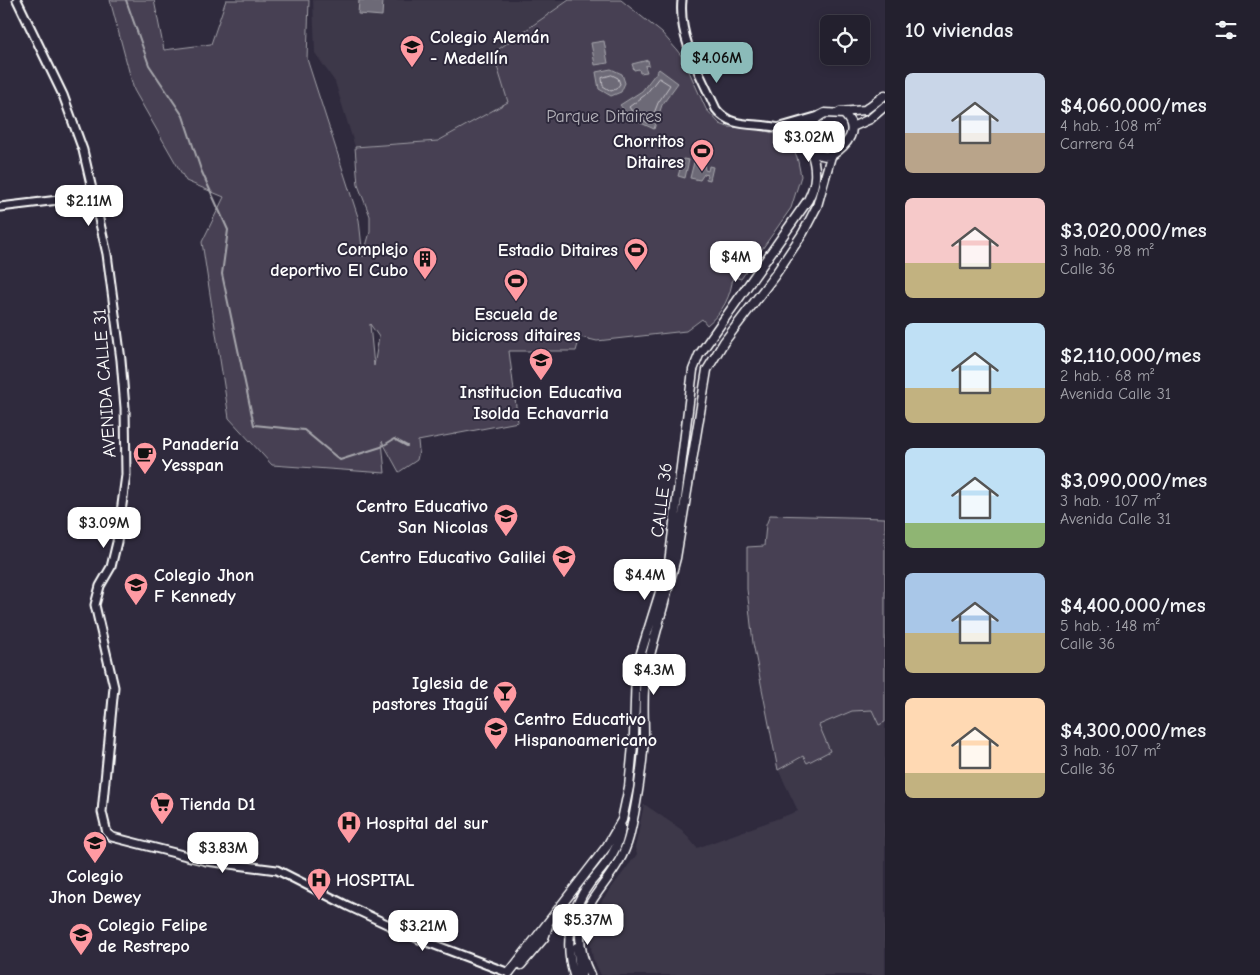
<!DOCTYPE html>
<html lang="es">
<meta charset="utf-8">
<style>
body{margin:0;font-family:"Comic Neue",sans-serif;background:#2f2d3a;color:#f1f3f6;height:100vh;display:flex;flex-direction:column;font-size:19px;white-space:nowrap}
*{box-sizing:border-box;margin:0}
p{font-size:16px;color:#a3a3aa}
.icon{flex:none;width:28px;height:28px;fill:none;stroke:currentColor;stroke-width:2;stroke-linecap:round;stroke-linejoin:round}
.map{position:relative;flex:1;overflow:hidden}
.sheet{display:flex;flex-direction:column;background:#23202e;width:375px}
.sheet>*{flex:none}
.buttons{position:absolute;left:820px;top:15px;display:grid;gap:10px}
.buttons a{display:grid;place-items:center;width:50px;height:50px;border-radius:8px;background:#23202e;box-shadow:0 2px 12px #0003,0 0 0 1px #403e4a;font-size:25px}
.price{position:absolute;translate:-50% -42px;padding:0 11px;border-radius:10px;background:#fff;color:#222;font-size:16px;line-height:32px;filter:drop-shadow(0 1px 2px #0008)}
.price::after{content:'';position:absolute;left:50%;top:30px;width:15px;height:11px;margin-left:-8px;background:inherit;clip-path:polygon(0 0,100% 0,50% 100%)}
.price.on{background:#8bbbb9;color:#111}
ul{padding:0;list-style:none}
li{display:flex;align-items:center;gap:15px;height:125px;padding:0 20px}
li span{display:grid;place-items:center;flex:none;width:140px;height:100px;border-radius:8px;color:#555}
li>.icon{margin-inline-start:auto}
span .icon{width:60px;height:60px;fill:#fffc;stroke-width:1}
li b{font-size:21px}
h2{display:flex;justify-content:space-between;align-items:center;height:60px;padding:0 20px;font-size:21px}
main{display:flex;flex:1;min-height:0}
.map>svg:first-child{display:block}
.built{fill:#3c3749}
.green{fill:#464152;stroke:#a2a0a8;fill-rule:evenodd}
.water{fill:#6d6a77;stroke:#a7a6ad}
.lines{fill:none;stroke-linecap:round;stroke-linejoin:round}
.shore{stroke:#c5c3c9;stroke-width:1}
.stream{stroke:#a7a6ad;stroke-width:2}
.tertiary-casing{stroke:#fff;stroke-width:11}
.secondary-casing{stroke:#fff;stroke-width:11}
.tertiary{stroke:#2f2a3d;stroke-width:7}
.secondary{stroke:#2f2a3d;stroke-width:8}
.labels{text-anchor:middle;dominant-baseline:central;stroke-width:4;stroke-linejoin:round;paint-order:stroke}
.poi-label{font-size:18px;font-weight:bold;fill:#fff;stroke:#2f2a3d;text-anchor:start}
.park-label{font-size:18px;fill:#b5b3ba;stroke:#2f2a3d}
.street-label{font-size:18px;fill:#fff;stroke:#2f2a3d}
</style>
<main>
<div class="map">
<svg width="885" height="975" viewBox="0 0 885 975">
<rect width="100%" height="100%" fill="#2f2a3d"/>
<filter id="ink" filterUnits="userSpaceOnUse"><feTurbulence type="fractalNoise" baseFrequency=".02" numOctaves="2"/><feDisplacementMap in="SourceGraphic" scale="10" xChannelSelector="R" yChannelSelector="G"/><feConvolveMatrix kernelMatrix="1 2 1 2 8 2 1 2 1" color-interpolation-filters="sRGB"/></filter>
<g filter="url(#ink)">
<!-- built -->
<path class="built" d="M 313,0 L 569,0 L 493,53 L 508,102 L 438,141 L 355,147 L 335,82 L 315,53 Z
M 885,612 L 885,975 L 601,975 L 593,959 L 590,941 L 590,922 L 603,899 L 637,854 L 635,848 L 644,804 L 682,830 L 697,848 L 798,811 L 775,763 Z"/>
<!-- green -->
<path class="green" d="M 110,0 L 154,0 L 164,50 L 211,44 L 226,0 L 309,0 L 307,59 L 359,220 L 363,257 L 370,232 L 370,216 L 358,185 L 355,147 L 438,141 L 508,102 L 493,53 L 569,0 L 621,0 L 662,33 L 676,49 L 683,58 L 706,109 L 720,124 L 728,127 L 760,129 L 782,136 L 790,142 L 797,157 L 801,176 L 791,208 L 741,279 L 733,276 C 731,296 723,312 707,325 L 702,319 L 686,331 L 597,341 L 580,337 L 576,351 L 509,351 L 518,422 L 418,441 L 419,451 L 417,460 L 399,472 L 382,441 L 385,473 L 272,465 L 229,418 L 202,242 L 224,197 L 186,181 L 134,90 ZM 370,324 L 379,337 L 374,366 L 370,325 Z
M 770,515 L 885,518 L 885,722 L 879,725 L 872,710 L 852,711 L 819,725 L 830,751 L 807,763 L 803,756 L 778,770 L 753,643 L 747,589 L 747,547 L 764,546 L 766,525 Z"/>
<!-- water -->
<path class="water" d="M 359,0 L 383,1 L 382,16 L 358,14 Z
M 604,41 L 608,63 L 595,65 L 591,43 Z
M 648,60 L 649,65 L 645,66 L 647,72 L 640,73 L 639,69 L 634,70 L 632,64 Z
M 611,69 L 622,74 L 625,83 L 621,92 L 611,96 L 599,89 L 596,72 Z
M 659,69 L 678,83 L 662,105 L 654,129 L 630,118 L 620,105 L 642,91 Z
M 683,159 L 689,160 L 685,178 L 678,176 Z
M 694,162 L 704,164 L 705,170 L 708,171 L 709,166 L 713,167 L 710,180 L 706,179 L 707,175 L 704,174 L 700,180 L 690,178 Z"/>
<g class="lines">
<!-- shore -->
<path class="shore" d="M 612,75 L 618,78 L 620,84 L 616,89 L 611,91 L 603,86 L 602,78 Z
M 659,78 L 670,85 L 658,103 L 651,121 L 648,123 L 634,114 L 629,107 L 645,95 Z"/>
<!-- stream -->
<path class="stream" d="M 126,0 L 149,65 L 183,116 L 201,170 L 228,230 L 222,274 L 254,425 L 304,430 L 340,460 L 381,447 L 394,439 L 407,446"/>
<defs>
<path id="tertiary" d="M 17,0 L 63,95 L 83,150 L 107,254 L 121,360 L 125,408 L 126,475 L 117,542 L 111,567 L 100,586 L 95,605 L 114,687 L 102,812 L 107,833 L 112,837 L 206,861 L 277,870 L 348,906 L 419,939 L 509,973
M 682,0 C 678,38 701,76 716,109 C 737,138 779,111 808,146
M 781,127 L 819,116
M 0,207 L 92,196"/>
<path id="secondary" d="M 840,112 L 865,110 L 885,95
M 825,113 L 844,114 C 861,130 847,145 831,156 C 799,157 801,124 825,113 Z
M 852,127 L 870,119 L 885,106
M 577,947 L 581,975
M 521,965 L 544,938 L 548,926
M 509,973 L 607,846 L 622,820 L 629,787 L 634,735 L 636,669 L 669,563 L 693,370 L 699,355 L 808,200 C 817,183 817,169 811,151
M 574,975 C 564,944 570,909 590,883 C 605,865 619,851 621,827
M 590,975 C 557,907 615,891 629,837 C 636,809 643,763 644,735 C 644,713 642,692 646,670 L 676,558 L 707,370 L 724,342 L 775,275 L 803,233 L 817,206 L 831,156"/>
</defs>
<!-- tertiary casing -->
<use href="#tertiary" class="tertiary-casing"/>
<!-- secondary casing -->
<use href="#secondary" class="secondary-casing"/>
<!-- tertiary -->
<use href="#tertiary" class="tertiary"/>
<!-- secondary -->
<use href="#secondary" class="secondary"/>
</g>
</g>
<!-- icons -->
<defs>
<symbol id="school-pin" viewBox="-11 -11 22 30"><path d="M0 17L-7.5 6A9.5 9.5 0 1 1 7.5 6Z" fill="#ff9aa2" stroke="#2f2a3d"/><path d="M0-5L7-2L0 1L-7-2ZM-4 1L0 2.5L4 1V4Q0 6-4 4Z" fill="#111"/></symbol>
<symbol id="stadium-pin" viewBox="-11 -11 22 30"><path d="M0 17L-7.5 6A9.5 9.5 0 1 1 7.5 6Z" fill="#ff9aa2" stroke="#2f2a3d"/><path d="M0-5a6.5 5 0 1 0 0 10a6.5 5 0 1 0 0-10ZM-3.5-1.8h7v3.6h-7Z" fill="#111"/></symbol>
<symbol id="building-pin" viewBox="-11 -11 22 30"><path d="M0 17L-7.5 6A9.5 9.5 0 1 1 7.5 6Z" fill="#ff9aa2" stroke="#2f2a3d"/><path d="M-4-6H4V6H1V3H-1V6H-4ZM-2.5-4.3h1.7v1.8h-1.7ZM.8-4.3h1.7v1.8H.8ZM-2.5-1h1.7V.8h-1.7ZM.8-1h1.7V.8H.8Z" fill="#111"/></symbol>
<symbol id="cafe-pin" viewBox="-11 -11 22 30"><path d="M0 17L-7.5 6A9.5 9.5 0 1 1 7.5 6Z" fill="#ff9aa2" stroke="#2f2a3d"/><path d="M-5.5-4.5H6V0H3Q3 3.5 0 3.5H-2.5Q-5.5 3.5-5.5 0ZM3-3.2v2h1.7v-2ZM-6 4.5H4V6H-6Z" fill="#111"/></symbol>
<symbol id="bar-pin" viewBox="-11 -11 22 30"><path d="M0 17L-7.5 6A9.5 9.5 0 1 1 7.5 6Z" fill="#ff9aa2" stroke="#2f2a3d"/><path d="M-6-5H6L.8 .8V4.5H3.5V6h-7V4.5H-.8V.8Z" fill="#111"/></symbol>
<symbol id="supermarket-pin" viewBox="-11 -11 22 30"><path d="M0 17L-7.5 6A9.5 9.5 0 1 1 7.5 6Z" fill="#ff9aa2" stroke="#2f2a3d"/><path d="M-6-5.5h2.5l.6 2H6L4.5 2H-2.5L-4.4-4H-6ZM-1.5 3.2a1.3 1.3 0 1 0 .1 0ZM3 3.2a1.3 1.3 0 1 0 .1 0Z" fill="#111"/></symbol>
<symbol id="hospital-pin" viewBox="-11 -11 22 30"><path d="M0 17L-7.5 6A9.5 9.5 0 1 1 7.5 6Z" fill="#ff9aa2" stroke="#2f2a3d"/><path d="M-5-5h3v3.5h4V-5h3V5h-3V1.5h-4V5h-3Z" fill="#111"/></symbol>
</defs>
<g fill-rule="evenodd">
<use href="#school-pin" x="398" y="33" width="28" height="38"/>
<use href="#stadium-pin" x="688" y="137" width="28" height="38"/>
<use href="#stadium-pin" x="622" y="236" width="28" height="38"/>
<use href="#building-pin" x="411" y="245" width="28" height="38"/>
<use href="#stadium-pin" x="502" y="267" width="28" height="38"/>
<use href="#school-pin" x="527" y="346" width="28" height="38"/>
<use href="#cafe-pin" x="131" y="440" width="28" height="38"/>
<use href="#school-pin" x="492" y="502" width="28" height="38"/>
<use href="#school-pin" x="550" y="543" width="28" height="38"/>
<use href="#school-pin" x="122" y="571" width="28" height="38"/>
<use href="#bar-pin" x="491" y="679" width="28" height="38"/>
<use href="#school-pin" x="482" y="715" width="28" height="38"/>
<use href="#supermarket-pin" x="148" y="790" width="28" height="38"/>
<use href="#hospital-pin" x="335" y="809" width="28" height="38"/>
<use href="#school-pin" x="81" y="829" width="28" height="38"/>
<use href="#hospital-pin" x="305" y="866" width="28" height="38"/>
<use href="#school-pin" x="67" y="921" width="28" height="38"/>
</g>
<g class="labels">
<!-- poi labels -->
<g class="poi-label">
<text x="430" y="37">Colegio Alemán<tspan x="430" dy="21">- Medellín</tspan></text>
<text x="684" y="141" text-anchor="end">Chorritos<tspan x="684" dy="21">Ditaires</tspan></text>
<text x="408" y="249" text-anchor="end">Complejo<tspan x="408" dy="21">deportivo El Cubo</tspan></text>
<text x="618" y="250" text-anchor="end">Estadio Ditaires</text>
<text x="516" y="314" text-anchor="middle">Escuela de<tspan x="516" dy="21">bicicross ditaires</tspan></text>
<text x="541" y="392" text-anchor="middle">Institucion Educativa<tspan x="541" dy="21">Isolda Echavarria</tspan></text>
<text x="162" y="444">Panadería<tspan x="162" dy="21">Yesspan</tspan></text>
<text x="488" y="506" text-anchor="end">Centro Educativo<tspan x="488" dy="21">San Nicolas</tspan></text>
<text x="546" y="557" text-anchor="end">Centro Educativo Galilei</text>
<text x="154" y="575">Colegio Jhon<tspan x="154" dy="21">F Kennedy</tspan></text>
<text x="488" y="683" text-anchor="end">Iglesia de<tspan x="488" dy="21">pastores Itagüí</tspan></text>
<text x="514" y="719">Centro Educativo<tspan x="514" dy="21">Hispanoamericano</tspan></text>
<text x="180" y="804">Tienda D1</text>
<text x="366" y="823">Hospital del sur</text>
<text x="95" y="876" text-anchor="middle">Colegio<tspan x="95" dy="21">Jhon Dewey</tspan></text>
<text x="336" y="880">HOSPITAL</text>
<text x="98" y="925">Colegio Felipe<tspan x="98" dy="21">de Restrepo</tspan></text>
</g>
<!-- park labels -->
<g class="park-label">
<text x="604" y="116">Parque Ditaires</text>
</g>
<!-- street labels -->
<g class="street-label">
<text transform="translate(105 383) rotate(-94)">AVENIDA CALLE 31</text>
<text transform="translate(662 500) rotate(-83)">CALLE 36</text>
</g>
</g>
</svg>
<div class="buttons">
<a><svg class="icon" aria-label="locate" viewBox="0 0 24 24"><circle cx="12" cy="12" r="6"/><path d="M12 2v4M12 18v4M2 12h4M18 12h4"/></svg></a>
</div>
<b class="price on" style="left:717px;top:84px">$4.06M</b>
<b class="price" style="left:809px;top:163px">$3.02M</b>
<b class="price" style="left:89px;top:227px">$2.11M</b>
<b class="price" style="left:736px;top:283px">$4M</b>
<b class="price" style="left:104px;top:549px">$3.09M</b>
<b class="price" style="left:645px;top:601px">$4.4M</b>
<b class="price" style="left:654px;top:696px">$4.3M</b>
<b class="price" style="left:223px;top:874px">$3.83M</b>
<b class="price" style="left:588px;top:946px">$5.37M</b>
<b class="price" style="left:423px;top:952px">$3.21M</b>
</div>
<section class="sheet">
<h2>10 viviendas<svg class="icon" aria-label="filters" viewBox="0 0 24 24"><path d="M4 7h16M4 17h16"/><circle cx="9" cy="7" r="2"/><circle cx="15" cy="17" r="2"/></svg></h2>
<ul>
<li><span style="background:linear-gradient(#c9d6e8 60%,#b9a48a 0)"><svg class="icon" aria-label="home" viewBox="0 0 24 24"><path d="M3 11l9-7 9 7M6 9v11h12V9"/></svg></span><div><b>$4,060,000/mes</b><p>4 hab. · 108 m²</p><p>Carrera 64</p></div></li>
<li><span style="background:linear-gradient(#f6c9c9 65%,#c2b280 0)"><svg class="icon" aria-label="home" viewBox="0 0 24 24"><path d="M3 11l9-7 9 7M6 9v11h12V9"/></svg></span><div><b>$3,020,000/mes</b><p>3 hab. · 98 m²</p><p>Calle 36</p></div></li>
<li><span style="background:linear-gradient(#bfe0f5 65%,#c2b280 0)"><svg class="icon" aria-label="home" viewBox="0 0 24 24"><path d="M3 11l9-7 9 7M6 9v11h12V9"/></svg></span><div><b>$2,110,000/mes</b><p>2 hab. · 68 m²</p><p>Avenida Calle 31</p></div></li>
<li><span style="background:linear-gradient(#bfe0f5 75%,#8fb573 0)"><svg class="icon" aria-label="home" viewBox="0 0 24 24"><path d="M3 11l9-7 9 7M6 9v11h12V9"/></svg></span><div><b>$3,090,000/mes</b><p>3 hab. · 107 m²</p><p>Avenida Calle 31</p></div></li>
<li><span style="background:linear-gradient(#a9c7e8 60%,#c2b280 0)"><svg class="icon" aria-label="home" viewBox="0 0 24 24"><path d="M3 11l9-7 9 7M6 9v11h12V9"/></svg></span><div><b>$4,400,000/mes</b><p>5 hab. · 148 m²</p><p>Calle 36</p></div></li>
<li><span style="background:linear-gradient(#ffd9b3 75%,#c2b280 0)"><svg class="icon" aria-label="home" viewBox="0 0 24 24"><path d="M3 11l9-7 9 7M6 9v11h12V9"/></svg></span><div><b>$4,300,000/mes</b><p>3 hab. · 107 m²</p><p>Calle 36</p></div></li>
</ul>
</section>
</main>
